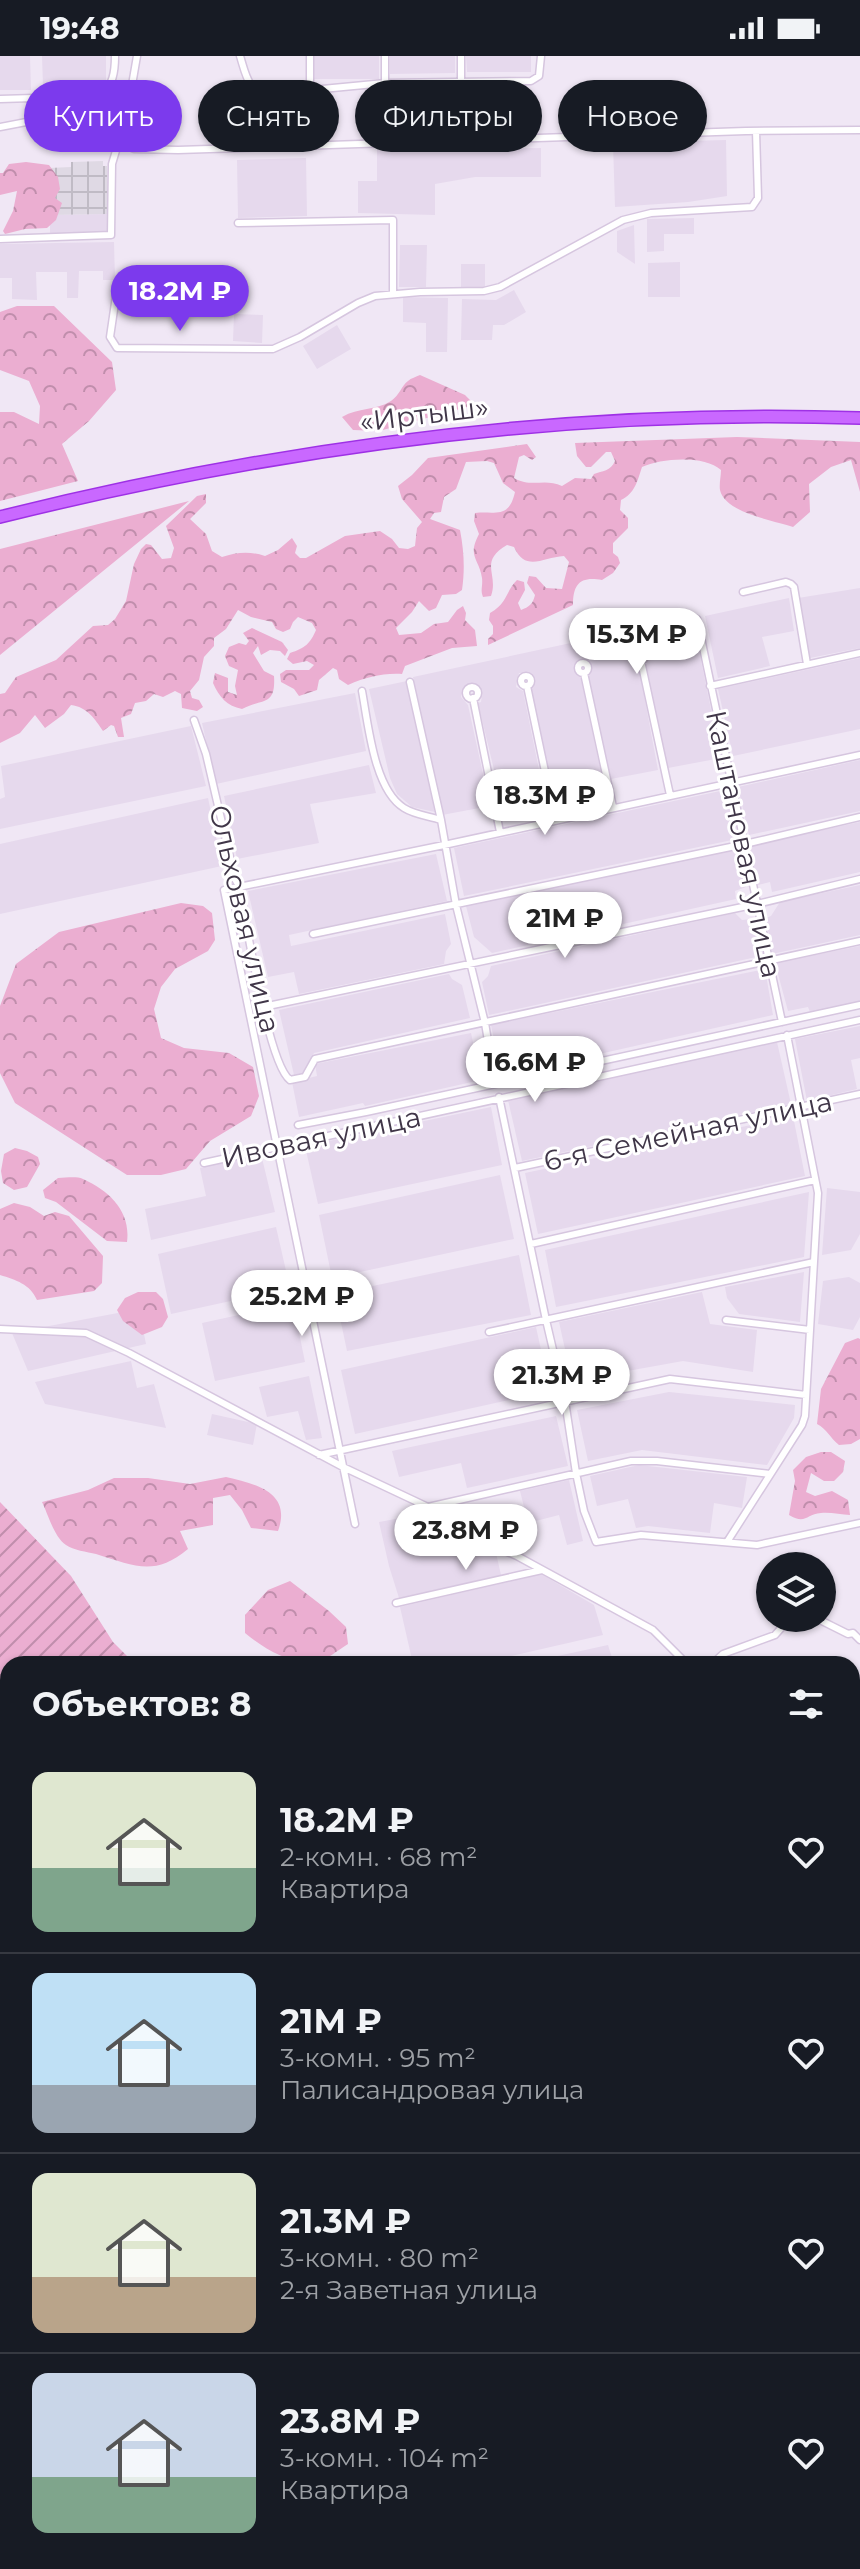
<!DOCTYPE html>
<html lang="ru">
<meta charset="utf-8">
<style>
body{margin:0;font-family:Montserrat,sans-serif;background:#20242c;color:#f1f3f6;height:100vh;display:flex;flex-direction:column;font-size:30px;white-space:nowrap}
*{box-sizing:border-box;margin:0}
p{font-size:26px;color:#9ea1a6}
.icon{flex:none;width:44px;height:44px;fill:none;stroke:currentColor;stroke-width:2;stroke-linecap:round;stroke-linejoin:round}
.map{position:relative;flex:1;overflow:hidden}
.sheet{position:absolute;left:0px;top:1600px;width:860px;height:914px;display:flex;flex-direction:column;background:#171b24;border-radius:24px 24px 0 0;box-shadow:0 2px 6px #0004}
.sheet>*{flex:none}
.top-card{position:absolute;left:24px;top:24px;width:812px;height:72px;display:flex;gap:16px}
.controls{position:absolute;left:756px;top:1496px;display:grid;gap:16px}
.controls a{display:grid;place-items:center;width:80px;height:80px;border-radius:50%;background:#171b24;box-shadow:0 2px 6px #0004;font-size:40px}
.price{position:absolute;translate:-50% -68px;padding:0 18px;border-radius:28px;background:#fff;color:#222;font-size:26px;line-height:52px;filter:drop-shadow(0 2px 4px #0008)}
.price::after{content:'';position:absolute;left:50%;top:48px;width:24px;height:18px;margin-left:-12px;background:inherit;clip-path:polygon(0 0,100% 0,50% 100%)}
.price.active{background:#7c3aed;color:#fff}
ul{padding:0;list-style:none}
li{display:flex;align-items:center;gap:24px;height:200px;padding:0 32px}
li+li{border-top:2px solid #363941}
li span{display:grid;place-items:center;flex:none;width:224px;height:160px;border-radius:16px;color:#555}
li>.icon{margin-inline-start:auto}
span .icon{width:96px;height:96px;fill:#fffc;stroke-width:1}
li b{font-size:34px}
h2{display:flex;justify-content:space-between;align-items:center;height:96px;padding:0 32px;font-size:34px}
.tag{padding:0 28px;border-radius:36px;background:#171b24;box-shadow:0 2px 6px #0004;font-size:28px;line-height:72px}
.tag.active{background:#7c3aed;color:#fff}
.status{display:flex;justify-content:space-between;align-items:center;height:56px;padding:0 40px;background:#171b24;direction:ltr}
.status svg{height:22px;fill:currentColor}
.map>svg:first-child{display:block}
.residential{fill:#e6d9ed}
.industrial{fill:url(#industrial-grid)}
.forest{fill:url(#forest-crowns)}
.garden{fill:url(#garden-furrows)}
.lines{fill:none;stroke-linecap:round;stroke-linejoin:round}
.street-casing{stroke:#d6c6df;stroke-width:9}
.highway-casing{stroke:#9e31e5;stroke-width:14}
.street{stroke:#fff;stroke-width:6}
.highway{stroke:#c968ff;stroke-width:11}
.labels{text-anchor:middle;dominant-baseline:central;stroke-width:6;stroke-linejoin:round;paint-order:stroke}
.street-label{font-size:28px;fill:#403648;stroke:#fff}
</style>
<div class="status"><b>19:48</b><svg viewBox="0 0 49 12"><path d="M0 12V9h3v3zM5 12V6h3v6zM10 12V3h3v9zM15 12V0h3v12zM26 1h20v11H26zM47 4h2v5h-2z"/></svg></div>
<div class="map">
<svg width="860" height="2513" viewBox="0 0 860 2513">
<defs>
<pattern id="industrial-grid" width="8" height="8" patternUnits="userSpaceOnUse" patternTransform="scale(2)"><rect width="8" height="8" fill="#dfd9e4"/><path d="M0 4h8M4 0v8" fill="none" stroke="#c0bbc5"/></pattern>
<pattern id="forest-crowns" width="20" height="18" patternUnits="userSpaceOnUse" patternTransform="scale(2)"><rect width="20" height="18" fill="#ebaed1"/><path d="M2 6a3 3 0 1 1 6 0M12 15a3 3 0 1 1 6 0" fill="none" stroke="#c08eac"/></pattern>
<pattern id="garden-furrows" width="10" height="10" patternUnits="userSpaceOnUse" patternTransform="scale(2)"><rect width="10" height="10" fill="#ebaed1"/><path d="M-1 1l2-2M0 10L10 0M9 11l2-2" fill="none" stroke="#c08eac"/></pattern>
</defs>
<rect width="100%" height="100%" fill="#f0e7f5"/>
<!-- residential -->
<path class="residential" d="M 0,0 L 30,0 L 31,34 L 0,34 Z
M 42,0 L 106,0 L 106,29 L 43,30 Z
M 314,0 L 379,0 L 379,23 L 314,23 Z
M 390,0 L 455,0 L 455,17 L 390,18 Z
M 466,0 L 531,0 L 531,16 L 467,16 Z
M 726,84 L 727,140 L 688,146 L 615,151 L 613,87 Z
M 541,92 L 541,121 L 475,121 L 435,128 L 435,159 L 358,157 L 358,125 L 377,125 L 377,94 Z
M 306,102 L 307,160 L 238,162 L 237,104 Z
M 108,158 L 108,178 L 50,178 L 50,159 Z
M 694,162 L 694,178 L 664,178 L 664,195 L 647,196 L 647,163 Z
M 634,169 L 635,208 L 617,196 L 617,175 Z
M 114,186 L 115,224 L 103,224 L 103,215 L 79,215 L 78,242 L 67,242 L 67,216 L 36,216 L 37,244 L 12,243 L 12,222 L 0,222 L 0,188 Z
M 400,189 L 427,189 L 426,231 L 399,231 Z
M 680,206 L 680,241 L 648,241 L 648,207 Z
M 461,208 L 485,208 L 485,231 L 461,231 Z
M 514,234 L 526,256 L 504,269 L 493,269 L 492,284 L 461,284 L 462,243 L 496,244 Z
M 403,241 L 448,242 L 447,296 L 426,296 L 426,267 L 403,266 Z
M 234,258 L 263,259 L 262,287 L 233,285 Z
M 337,269 L 351,293 L 317,313 L 303,290 Z
M 860,532 L 860,592 L 810,602 L 798,542 Z
M 789,542 L 794,575 L 762,581 L 770,610 L 718,622 L 705,560 Z
M 692,561 L 721,702 L 668,712 L 646,609 L 649,599 L 645,593 L 637,592 L 632,594 L 628,602 L 632,608 L 639,612 L 658,714 L 611,723 L 588,620 L 591,610 L 583,605 L 578,606 L 575,612 L 581,623 L 603,726 L 553,737 L 530,634 L 533,620 L 530,617 L 519,617 L 516,631 L 523,635 L 544,738 L 502,747 L 478,647 L 481,646 L 482,638 L 475,629 L 464,631 L 461,641 L 468,649 L 490,750 L 442,759 L 413,621 Z
M 860,602 L 860,673 L 733,700 L 718,633 Z
M 407,625 L 435,756 L 412,751 L 397,738 L 390,722 L 369,633 Z
M 355,637 L 366,695 L 216,728 L 202,667 Z
M 191,670 L 206,730 L 0,773 L 0,743 L 5,741 L 1,710 Z
M 860,704 L 860,755 L 749,779 L 738,731 Z
M 369,709 L 376,737 L 310,748 L 319,787 L 237,803 L 224,740 Z
M 725,734 L 737,783 L 464,840 L 454,792 Z
M 208,742 L 222,810 L 0,858 L 0,788 Z
M 860,766 L 860,816 L 772,836 L 770,826 L 758,829 L 749,790 Z
M 737,793 L 746,831 L 735,835 L 736,843 L 492,897 L 474,881 L 466,850 Z
M 436,798 L 447,845 L 289,879 L 291,890 L 445,858 L 451,888 L 446,895 L 444,908 L 299,938 L 294,916 L 268,921 L 248,835 Z
M 860,829 L 860,879 L 772,898 L 766,862 L 771,860 L 780,846 Z
M 735,857 L 742,864 L 752,863 L 761,900 L 489,959 L 482,926 L 488,920 L 491,910 Z
M 860,890 L 860,945 L 810,956 L 808,951 L 788,955 L 775,907 Z
M 765,913 L 773,959 L 501,1020 L 491,969 Z
M 449,918 L 452,923 L 462,929 L 470,962 L 314,997 L 303,1019 L 294,1019 L 279,954 Z
M 860,970 L 860,1002 L 851,1004 L 857,1033 L 807,1045 L 795,983 Z
M 471,977 L 481,1024 L 365,1050 L 363,1047 L 299,1061 L 292,1026 L 317,1020 L 315,1008 Z
M 777,986 L 791,1048 L 522,1105 L 508,1044 Z
M 491,1051 L 502,1109 L 318,1148 L 305,1090 Z
M 793,1060 L 805,1120 L 538,1178 L 525,1117 Z
M 261,1098 L 275,1156 L 151,1184 L 145,1153 L 206,1140 L 200,1112 Z
M 500,1119 L 514,1183 L 332,1222 L 319,1159 Z
M 827,1132 L 860,1136 L 860,1178 L 851,1194 L 822,1199 Z
M 809,1136 L 804,1201 L 556,1251 L 545,1194 Z
M 276,1171 L 290,1232 L 171,1258 L 158,1198 Z
M 519,1199 L 531,1259 L 347,1295 L 335,1238 Z
M 804,1216 L 800,1266 L 739,1258 L 727,1242 L 725,1231 Z
M 849,1221 L 860,1227 L 860,1261 L 853,1274 L 818,1268 L 823,1225 Z
M 702,1236 L 710,1268 L 757,1274 L 753,1316 L 683,1305 L 572,1325 L 559,1266 Z
M 293,1247 L 305,1306 L 215,1325 L 202,1267 Z
M 139,1253 L 146,1288 L 28,1315 L 12,1277 Z
M 536,1271 L 550,1335 L 355,1378 L 341,1314 Z
M 131,1305 L 137,1332 L 154,1328 L 166,1372 L 45,1348 L 35,1326 Z
M 309,1320 L 322,1382 L 306,1384 L 298,1355 L 267,1361 L 259,1331 Z
M 669,1336 L 795,1349 L 794,1362 L 767,1409 L 642,1394 L 588,1405 L 577,1354 Z
M 212,1358 L 257,1368 L 253,1389 L 207,1379 Z
M 556,1360 L 568,1410 L 467,1432 L 461,1407 L 399,1421 L 392,1395 Z
M 639,1409 L 747,1421 L 742,1452 L 714,1447 L 710,1477 L 648,1470 L 636,1472 L 628,1443 L 597,1450 L 590,1420 Z
M 569,1424 L 583,1485 L 567,1489 L 559,1459 L 528,1467 L 520,1435 Z
M 428,1457 L 446,1464 L 475,1486 L 496,1497 L 501,1519 L 399,1542 L 389,1510 L 379,1466 Z
M 541,1518 L 594,1549 L 603,1579 L 477,1608 L 413,1608 L 400,1551 Z
M 608,1589 L 614,1608 L 521,1608 Z
M 852,1707 L 860,1712 L 860,1788 L 852,1786 Z
M 852,1792 L 860,1793 L 860,1857 L 856,1880 L 852,1880 Z"/>
<!-- industrial -->
<path class="industrial" d="M 103,105 L 103,110 L 107,110 L 108,158 L 50,159 L 49,112 L 71,111 L 71,106 Z"/>
<!-- forest -->
<path class="forest" d="M 26,106 L 49,109 L 58,121 L 60,133 L 55,142 L 62,147 L 56,164 L 47,172 L 25,173 L 5,178 L 3,175 L 13,155 L 17,135 L 0,139 L 0,117 L 3,117 L 9,108 Z
M 17,250 L 54,250 L 112,306 L 116,334 L 89,365 L 62,388 L 78,425 L 0,445 L 0,356 L 14,356 L 39,368 L 40,350 L 29,325 L 0,314 L 0,256 Z
M 420,319 L 465,339 L 471,345 L 471,350 L 379,375 L 353,374 L 342,361 C 359,351 375,355 391,345 C 400,339 401,330 408,325 C 411,322 416,321 420,319 Z
M 737,381 L 860,386 L 860,436 L 851,404 L 831,411 L 809,428 L 810,456 L 793,471 C 773,464 725,457 720,434 C 719,428 721,420 721,414 C 705,399 661,402 642,411 C 637,426 635,437 621,444 L 620,454 L 628,462 L 628,472 L 613,487 L 613,497 L 618,501 L 620,507 L 613,517 L 602,524 C 580,520 573,528 573,549 L 488,589 L 488,583 L 493,578 L 493,570 L 489,564 L 490,557 C 508,547 505,536 517,524 L 524,526 L 525,534 L 518,547 L 521,554 C 529,551 533,548 535,539 L 527,527 L 529,520 L 536,521 L 546,532 L 562,533 L 569,506 L 564,500 C 543,501 526,517 514,491 L 507,489 C 478,506 499,518 491,540 L 483,541 C 480,534 483,530 482,522 C 479,502 467,501 479,478 L 474,465 L 475,457 C 496,455 509,463 515,436 L 503,427 L 494,407 L 487,405 L 466,406 L 456,433 L 444,441 L 441,456 L 434,457 L 430,463 L 460,474 C 464,495 465,513 462,534 L 456,538 L 442,539 L 436,552 L 429,555 L 419,545 L 412,556 L 396,572 L 399,579 L 421,577 L 434,568 L 448,566 L 457,554 L 463,550 L 466,557 L 465,564 L 475,574 L 477,590 L 452,592 L 405,610 L 402,618 C 382,617 367,621 348,629 L 339,623 L 337,614 L 333,612 L 319,624 L 317,634 L 299,640 L 294,633 L 281,626 L 280,618 L 286,614 L 309,614 L 314,609 L 307,605 L 293,608 L 287,603 L 290,597 C 305,592 310,588 316,574 L 312,567 L 298,561 L 293,566 L 290,573 L 283,576 L 276,573 L 272,566 L 251,561 L 238,554 L 226,573 L 214,582 L 214,590 L 204,601 L 199,624 L 190,635 L 192,642 L 199,644 L 203,651 L 197,655 L 182,652 L 181,638 L 175,635 L 163,641 L 154,638 L 146,645 L 135,647 L 131,658 L 121,662 L 124,681 L 118,681 L 114,670 L 111,669 L 103,675 C 95,663 87,651 71,649 L 64,658 L 45,672 L 35,659 L 20,677 L 0,687 L 0,638 L 5,637 L 16,621 L 56,604 L 93,570 L 108,569 L 115,563 L 126,545 L 134,508 L 141,493 L 146,488 L 151,489 L 162,503 L 171,502 L 174,492 L 166,470 L 197,440 L 206,438 L 206,447 L 190,463 L 206,478 L 212,495 L 222,501 C 237,496 250,495 265,500 L 278,494 L 292,482 L 297,490 L 295,497 L 300,502 L 306,502 L 345,480 L 380,475 L 392,483 L 399,492 L 408,493 L 415,490 L 417,472 L 422,466 L 402,443 L 398,430 L 412,419 L 428,402 L 527,388 L 536,401 L 532,404 L 524,399 L 519,401 L 514,422 C 531,432 545,422 562,430 L 575,422 L 591,423 L 594,418 C 602,415 611,415 615,405 L 611,396 L 606,396 L 591,411 L 586,411 L 577,400 L 575,387 Z
M 189,445 L 0,599 L 0,493 Z
M 252,572 L 282,586 L 288,594 L 285,600 L 280,595 L 270,594 L 261,599 L 258,590 L 253,597 L 264,615 L 274,620 C 276,651 262,642 242,653 C 227,650 219,641 213,627 L 215,617 L 228,622 L 228,636 L 237,639 L 235,630 L 238,614 L 229,610 L 225,600 L 229,591 L 239,587 L 246,589 L 249,585 L 243,577 Z
M 181,847 L 203,850 L 212,857 L 215,884 L 208,895 L 175,913 L 161,931 L 154,953 L 161,982 L 184,992 L 229,997 L 253,1011 L 259,1040 L 251,1060 L 210,1085 L 186,1113 L 161,1119 L 127,1119 L 15,1047 L 0,1017 L 0,950 L 16,908 L 59,876 Z
M 15,1092 L 27,1095 L 38,1101 L 40,1108 L 27,1131 L 14,1134 L 3,1127 L 1,1115 L 4,1098 Z
M 58,1122 C 66,1122 76,1120 83,1123 C 110,1135 131,1156 127,1186 L 107,1185 L 56,1146 L 45,1142 L 43,1134 Z
M 14,1147 L 30,1151 L 44,1160 L 55,1156 L 69,1160 L 103,1200 L 102,1227 L 94,1235 L 37,1244 C 30,1228 16,1224 0,1219 L 0,1153 Z
M 138,1236 L 156,1236 L 163,1243 L 168,1261 L 162,1271 L 142,1279 L 123,1265 L 117,1254 L 125,1242 Z
M 858,1282 L 860,1283 L 860,1383 L 851,1388 L 839,1389 C 830,1382 827,1373 817,1368 L 821,1333 L 845,1287 Z
M 821,1396 L 831,1396 L 845,1405 L 843,1416 L 834,1425 L 824,1425 L 811,1417 L 806,1436 L 815,1440 L 832,1435 L 848,1444 L 850,1459 C 841,1459 831,1456 821,1457 C 806,1458 806,1469 789,1459 L 795,1425 L 793,1414 L 806,1401 Z
M 226,1421 C 256,1428 292,1436 278,1475 L 251,1472 L 242,1454 L 230,1439 L 213,1442 L 213,1469 L 180,1475 L 188,1493 C 154,1521 135,1510 96,1498 C 87,1496 73,1494 66,1489 C 54,1481 48,1458 42,1446 L 88,1434 L 114,1422 L 148,1422 L 190,1428 Z
M 290,1525 L 329,1555 L 346,1571 L 348,1588 C 338,1594 326,1605 314,1606 C 289,1608 263,1592 245,1577 L 245,1559 L 268,1534 Z
M 852,1890 L 857,1899 L 860,1897 L 860,2008 L 852,2010 Z
M 852,2023 L 860,2028 L 860,2101 L 852,2097 Z
M 0,2320 L 8,2326 L 8,2382 L 0,2375 Z
M 0,2448 L 8,2455 L 8,2506 L 71,2506 L 80,2513 L 0,2513 Z
M 150,2506 L 225,2506 L 234,2513 L 158,2513 Z"/>
<!-- garden -->
<path class="garden" d="M 0,1446 L 71,1520 L 113,1586 L 135,1608 L 8,1608 L 8,2003 L 0,1996 Z
M 286,2506 L 494,2506 L 498,2513 L 295,2513 Z"/>
<g class="lines">
<defs>
<path id="street" d="M 240,0 C 246,19 248,37 270,38 L 385,27 L 531,25 L 539,20 L 541,0
M 310,0 L 310,34
M 385,0 L 385,27
M 461,0 L 461,26
M 0,43 L 101,40 C 113,29 115,16 115,0
M 0,71 L 130,46
M 118,85 L 134,93 L 178,94 L 746,75 L 860,74
M 238,167 L 393,164 L 393,238
M 0,183 L 111,179 L 112,108 L 127,58 L 137,0
M 116,240 L 110,281 L 117,292 L 273,293 L 300,281 L 358,247 L 375,240 L 420,236 L 484,235 L 500,231 L 623,164 L 651,157 L 752,151 L 758,142 L 756,75
M 743,536 L 786,526 L 791,528 L 794,531 L 807,608
M 697,563 L 782,966
M635 600a5 5 0 1 1 10 0a5 5 0 1 1-10 0Z
M 641,605 L 670,739
M578 612a5 5 0 1 1 10 0a5 5 0 1 1-10 0Z
M 584,617 L 613,751
M521 625a5 5 0 1 1 10 0a5 5 0 1 1-10 0Z
M 410,626 L 441,764 L 456,849 L 485,967 L 495,1027
M 527,630 L 555,763
M 710,630 L 860,597
M466 637a6 6 0 1 1 12 0a6 6 0 1 1-12 0Z
M 362,635 C 368,667 374,734 404,752 C 415,759 429,760 441,764
M 473,642 L 500,776
M 194,664 L 206,698 L 235,823 L 239,830 C 246,863 268,1008 290,1024 L 305,1021 L 315,1003 L 860,885
M 313,878 L 745,788 L 860,761
M 263,951 L 757,848 L 860,823
M 499,1041 L 546,1264 L 565,1345 L 576,1417 L 584,1455 L 596,1486 L 641,1479 L 757,1489 L 860,1467
M 298,1069 L 366,1056 L 860,949
M 204,1107 L 860,964
M 515,1112 L 860,1038
M 531,1188 L 815,1124
M 726,1264 L 810,1274
M 0,1273 L 86,1277 L 129,1297 L 343,1411 L 447,1460 L 479,1484 L 517,1500 L 653,1574 L 687,1608
M 489,1276 L 814,1206
M 319,1399 L 670,1323 L 806,1339
M 428,1451 L 631,1405 L 657,1405 L 770,1418
M 355,1468 L 224,834 L 444,789 L 860,699
M 727,1486 L 802,1369 L 805,1360 L 818,1137 L 787,979
M 396,1547 L 542,1514
M 816,1562 L 848,1578 L 853,1577 L 860,1584
M 712,1608 L 723,1598 L 775,1579 L 790,1562
M 852,1698 L 860,1695
M 0,2281 L 8,2272
M 337,2513 L 342,2506"/>
<path id="highway" d="M 0,461 C 281,391 570,352 860,362
M 0,2420 L 8,2427
M 105,2506 L 114,2513"/>
</defs>
<!-- street casing -->
<use href="#street" class="street-casing"/>
<!-- highway casing -->
<use href="#highway" class="highway-casing"/>
<!-- street -->
<use href="#street" class="street"/>
<!-- highway -->
<use href="#highway" class="highway"/>
</g>
<g class="labels">
<!-- street labels -->
<g class="street-label">
<text transform="translate(424 358) rotate(-7)">«Иртыш»</text>
<text transform="translate(744 788) rotate(78)">Каштановая улица</text>
<text transform="translate(245 863) rotate(77)">Ольховая улица</text>
<text transform="translate(688 1075) rotate(-12)">6-я Семейная улица</text>
<text transform="translate(321 1081) rotate(-12)">Ивовая улица</text>
</g>
</g>
</svg>
<div class="controls">
<a><svg class="icon" aria-label="layers" viewBox="0 0 24 24"><path d="M12 4l9 5-9 5-9-5zM3 14l9 5 9-5"/></svg></a>
</div>
<b class="price active" style="left:180px;top:277px">18.2M ₽</b>
<b class="price" style="left:637px;top:620px">15.3M ₽</b>
<b class="price" style="left:545px;top:781px">18.3M ₽</b>
<b class="price" style="left:565px;top:904px">21M ₽</b>
<b class="price" style="left:535px;top:1048px">16.6M ₽</b>
<b class="price" style="left:302px;top:1282px">25.2M ₽</b>
<b class="price" style="left:562px;top:1361px">21.3M ₽</b>
<b class="price" style="left:466px;top:1516px">23.8M ₽</b>
<div class="top-card">
<a class="tag active">Купить</a>
<a class="tag">Снять</a>
<a class="tag">Фильтры</a>
<a class="tag">Новое</a>
</div>
<section class="sheet">
<h2>Объектов: 8<svg class="icon" aria-label="filters" viewBox="0 0 24 24"><path d="M4 7h16M4 17h16"/><circle cx="9" cy="7" r="2"/><circle cx="15" cy="17" r="2"/></svg></h2>
<ul>
<li><span style="background:linear-gradient(#dfe7d0 60%,#7fa58c 0)"><svg class="icon" aria-label="home" viewBox="0 0 24 24"><path d="M3 11l9-7 9 7M6 9v11h12V9"/></svg></span><div><b>18.2M ₽</b><p>2-комн. · 68 m²</p><p>Квартира</p></div><svg class="icon" aria-label="heart" viewBox="0 0 24 24"><path d="M12 20l-8-8c-3-5 5-10 8-4 3-6 11-1 8 4z"/></svg></li>
<li><span style="background:linear-gradient(#bfe0f5 70%,#9aa5b1 0)"><svg class="icon" aria-label="home" viewBox="0 0 24 24"><path d="M3 11l9-7 9 7M6 9v11h12V9"/></svg></span><div><b>21M ₽</b><p>3-комн. · 95 m²</p><p>Палисандровая улица</p></div><svg class="icon" aria-label="heart" viewBox="0 0 24 24"><path d="M12 20l-8-8c-3-5 5-10 8-4 3-6 11-1 8 4z"/></svg></li>
<li><span style="background:linear-gradient(#dfe7d0 65%,#b9a48a 0)"><svg class="icon" aria-label="home" viewBox="0 0 24 24"><path d="M3 11l9-7 9 7M6 9v11h12V9"/></svg></span><div><b>21.3M ₽</b><p>3-комн. · 80 m²</p><p>2-я Заветная улица</p></div><svg class="icon" aria-label="heart" viewBox="0 0 24 24"><path d="M12 20l-8-8c-3-5 5-10 8-4 3-6 11-1 8 4z"/></svg></li>
<li><span style="background:linear-gradient(#c9d6e8 65%,#7fa58c 0)"><svg class="icon" aria-label="home" viewBox="0 0 24 24"><path d="M3 11l9-7 9 7M6 9v11h12V9"/></svg></span><div><b>23.8M ₽</b><p>3-комн. · 104 m²</p><p>Квартира</p></div><svg class="icon" aria-label="heart" viewBox="0 0 24 24"><path d="M12 20l-8-8c-3-5 5-10 8-4 3-6 11-1 8 4z"/></svg></li>
</ul>
</section>
</div>
